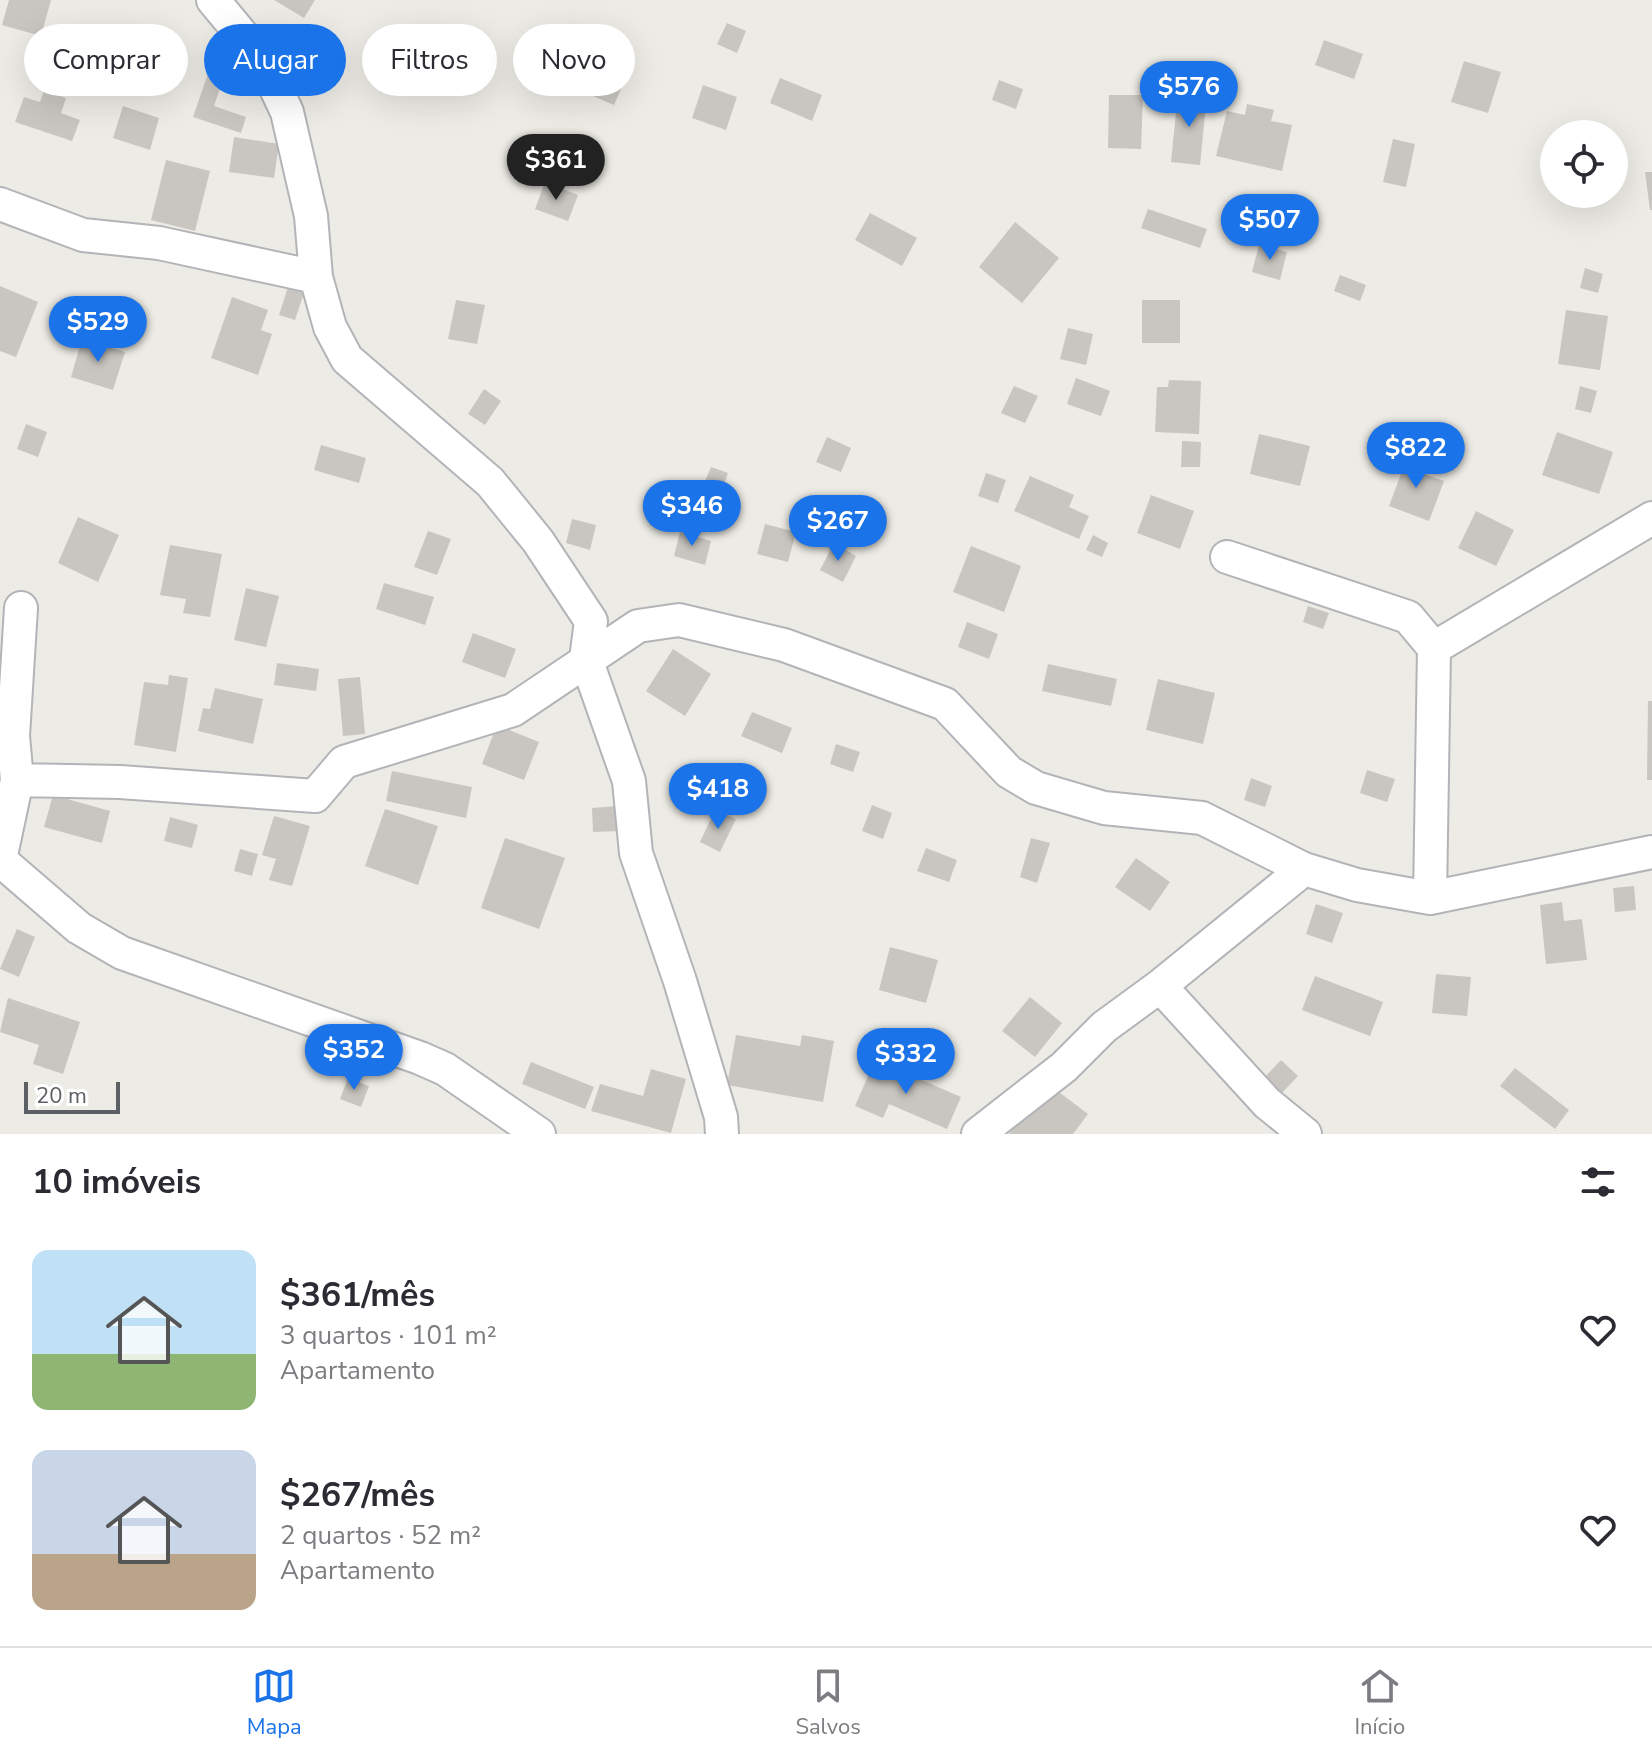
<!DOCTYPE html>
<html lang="pt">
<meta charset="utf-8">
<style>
body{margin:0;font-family:"Nunito Sans",sans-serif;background:#f2f2f3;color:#2b2b33;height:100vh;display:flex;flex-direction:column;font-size:30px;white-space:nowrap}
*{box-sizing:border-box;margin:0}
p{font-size:26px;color:#7c7c81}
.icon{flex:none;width:44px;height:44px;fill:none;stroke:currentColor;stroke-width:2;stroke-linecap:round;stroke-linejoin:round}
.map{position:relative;height:1134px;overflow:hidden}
.panel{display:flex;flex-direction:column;background:#fff;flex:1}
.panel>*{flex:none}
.banner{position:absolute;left:24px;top:24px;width:800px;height:72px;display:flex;gap:16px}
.tools{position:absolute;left:1540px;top:120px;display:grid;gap:16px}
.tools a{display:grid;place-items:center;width:88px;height:88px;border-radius:50%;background:#fff;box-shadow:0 8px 32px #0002;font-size:40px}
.scale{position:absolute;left:24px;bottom:20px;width:96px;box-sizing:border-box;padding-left:8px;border:4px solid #5c5f63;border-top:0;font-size:22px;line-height:28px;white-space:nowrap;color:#5c5f63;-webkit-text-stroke:6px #fff;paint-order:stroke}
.price{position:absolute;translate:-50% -68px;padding:0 18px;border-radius:28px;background:#1a73e8;color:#fff;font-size:26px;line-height:52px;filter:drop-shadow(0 2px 4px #0008)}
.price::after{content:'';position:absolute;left:50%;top:48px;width:24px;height:18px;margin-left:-12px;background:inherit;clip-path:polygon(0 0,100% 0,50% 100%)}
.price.selected{background:#222;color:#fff}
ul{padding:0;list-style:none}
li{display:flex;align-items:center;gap:24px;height:200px;padding:0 32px}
li span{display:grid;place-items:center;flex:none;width:224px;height:160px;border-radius:16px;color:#555}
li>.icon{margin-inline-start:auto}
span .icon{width:96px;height:96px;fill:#fffc;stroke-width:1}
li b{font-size:34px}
h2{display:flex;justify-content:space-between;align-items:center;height:96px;padding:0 32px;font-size:34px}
.chip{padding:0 28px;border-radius:36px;background:#fff;box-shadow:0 8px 32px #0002;font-size:28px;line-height:72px}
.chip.selected{background:#1a73e8;color:#fff}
.tabs{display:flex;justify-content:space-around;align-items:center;height:112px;border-top:2px solid #e1e1e2;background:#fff;font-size:22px;color:#7c7c81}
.tabs a{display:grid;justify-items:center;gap:4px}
.tabs .selected{color:#1a73e8}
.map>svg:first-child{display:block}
.building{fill:#c9c6c1}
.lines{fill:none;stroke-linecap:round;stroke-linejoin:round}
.street-casing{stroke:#b2b4b8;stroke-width:36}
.street{stroke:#fff;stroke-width:32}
</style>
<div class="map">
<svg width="1652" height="1134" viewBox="0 0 1652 1134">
<rect width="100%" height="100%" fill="#edebe5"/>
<!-- building -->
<path class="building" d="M 9,0 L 51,0 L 41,36 L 2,25 Z
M 274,0 L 315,0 L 304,18 Z
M 727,23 L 746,31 L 737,53 L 717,44 Z
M 430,31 L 464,43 L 454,70 L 420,59 Z
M 1324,40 L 1363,54 L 1354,79 L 1315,65 Z
M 215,53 L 230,58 L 214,106 L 246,117 L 241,133 L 193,117 Z
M 1464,61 L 1501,72 L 1488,113 L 1451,102 Z
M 589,73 L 622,87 L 614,105 L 581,91 Z
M 780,78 L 822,95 L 812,121 L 770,103 Z
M 999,80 L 1023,89 L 1016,109 L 992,100 Z
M 703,85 L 737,97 L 726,130 L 692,118 Z
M 44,91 L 66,98 L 61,113 L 80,120 L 72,141 L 15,122 L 24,97 L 40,102 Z
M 1178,93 L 1207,95 L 1200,165 L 1171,162 Z
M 1109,95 L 1143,95 L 1141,149 L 1108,148 Z
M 1247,104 L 1274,110 L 1271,121 L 1292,125 L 1282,171 L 1216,156 L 1227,111 L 1245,115 Z
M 123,106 L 159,118 L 150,150 L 113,138 Z
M 234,137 L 279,144 L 274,178 L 229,172 Z
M 1393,139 L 1415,144 L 1406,187 L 1383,182 Z
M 166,160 L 210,171 L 195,231 L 151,220 Z
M 1645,172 L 1652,172 L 1652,210 L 1650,210 Z
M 545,182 L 578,195 L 568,221 L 535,209 Z
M 1148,209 L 1207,229 L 1200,248 L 1141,228 Z
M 870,213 L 917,238 L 902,266 L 855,240 Z
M 1015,222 L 1059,258 L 1022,303 L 979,267 Z
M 1259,245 L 1287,252 L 1280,280 L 1252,272 Z
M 1585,268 L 1603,274 L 1598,293 L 1580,288 Z
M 1340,275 L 1366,285 L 1360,301 L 1334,291 Z
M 289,284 L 305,290 L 295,320 L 279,315 Z
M 0,286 L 38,302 L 16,357 L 0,351 Z
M 232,297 L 268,310 L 261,330 L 272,334 L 258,375 L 211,358 Z
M 456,300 L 485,305 L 477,344 L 448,339 Z
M 1142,300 L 1180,300 L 1180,343 L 1142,343 Z
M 1566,310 L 1608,316 L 1600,370 L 1558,364 Z
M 1068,328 L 1093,334 L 1086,365 L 1060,359 Z
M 82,339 L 125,352 L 113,390 L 71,377 Z
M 1076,378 L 1110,391 L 1101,416 L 1067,404 Z
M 1169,380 L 1201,381 L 1199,434 L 1155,432 L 1157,387 L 1168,387 Z
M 1014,386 L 1038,396 L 1025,423 L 1001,413 Z
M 1580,386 L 1597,391 L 1591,413 L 1575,409 Z
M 484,389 L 501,401 L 485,425 L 468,414 Z
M 26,424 L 47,432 L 38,457 L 17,449 Z
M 1557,432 L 1613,452 L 1599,494 L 1542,475 Z
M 1259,434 L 1310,446 L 1300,486 L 1250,474 Z
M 827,437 L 851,448 L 841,472 L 816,462 Z
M 1182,441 L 1201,442 L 1200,467 L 1181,467 Z
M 321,445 L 366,458 L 359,483 L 314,470 Z
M 1408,455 L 1429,462 L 1424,474 L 1444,481 L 1429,521 L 1389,506 Z
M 711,467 L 728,473 L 721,492 L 703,486 Z
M 986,473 L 1006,480 L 998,503 L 978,496 Z
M 1030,476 L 1074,495 L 1069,507 L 1089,516 L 1079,539 L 1014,511 Z
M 1151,495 L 1194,511 L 1180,549 L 1137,533 Z
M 1476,511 L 1514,530 L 1496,566 L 1458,548 Z
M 78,517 L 119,535 L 98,582 L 58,563 Z
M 572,519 L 596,525 L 590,550 L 566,543 Z
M 765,524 L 796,532 L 788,562 L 757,554 Z
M 428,531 L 451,539 L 437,575 L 414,567 Z
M 680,532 L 711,541 L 705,565 L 674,556 Z
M 1093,535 L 1108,543 L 1102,557 L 1086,550 Z
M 834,543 L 856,556 L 843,582 L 820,570 Z
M 170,545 L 222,554 L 210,617 L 183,613 L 186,599 L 160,595 Z
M 971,546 L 1021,566 L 1004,612 L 953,592 Z
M 384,583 L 434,597 L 425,625 L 376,609 Z
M 246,588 L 279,596 L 266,647 L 234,640 Z
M 1308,606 L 1329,613 L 1323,629 L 1303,622 Z
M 967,622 L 998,634 L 989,659 L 958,647 Z
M 473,633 L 516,649 L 505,678 L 462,662 Z
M 673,649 L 711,674 L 685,716 L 646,691 Z
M 277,663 L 319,669 L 316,691 L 274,685 Z
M 1048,664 L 1117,679 L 1111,706 L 1042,691 Z
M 169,675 L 188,678 L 176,752 L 134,745 L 144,682 L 168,685 Z
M 360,677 L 365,734 L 343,736 L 338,679 Z
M 1158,679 L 1215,693 L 1203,744 L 1146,730 Z
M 215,688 L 263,699 L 253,744 L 198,731 L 203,708 L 210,709 Z
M 1648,701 L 1652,701 L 1652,780 L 1647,780 Z
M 752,712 L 792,728 L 782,753 L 741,736 Z
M 497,725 L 539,742 L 524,780 L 482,764 Z
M 836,744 L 860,752 L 853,772 L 830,764 Z
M 1367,770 L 1395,779 L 1387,802 L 1360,793 Z
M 392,771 L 472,787 L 466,818 L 386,801 Z
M 1251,778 L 1272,786 L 1265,807 L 1244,800 Z
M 53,795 L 110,811 L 102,843 L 44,827 Z
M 872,805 L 892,813 L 883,839 L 862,831 Z
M 618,806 L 619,831 L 593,832 L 592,808 Z
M 385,809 L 438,826 L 418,885 L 365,866 Z
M 715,810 L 736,819 L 720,852 L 700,842 Z
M 274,816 L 310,826 L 292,886 L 269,880 L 276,859 L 262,855 Z
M 170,817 L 198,825 L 192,848 L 164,841 Z
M 505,838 L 565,858 L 539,929 L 481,908 Z
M 1031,838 L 1050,843 L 1037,883 L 1020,877 Z
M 926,848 L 957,860 L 949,882 L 917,871 Z
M 240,849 L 258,854 L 252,876 L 234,871 Z
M 1136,858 L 1170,882 L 1150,911 L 1115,887 Z
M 1634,886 L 1636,910 L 1615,912 L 1613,888 Z
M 1562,902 L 1564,921 L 1582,919 L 1587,960 L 1546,964 L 1540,905 Z
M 1316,904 L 1343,913 L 1332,943 L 1306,934 Z
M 17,929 L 35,937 L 19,977 L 0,969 Z
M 890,947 L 938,960 L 926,1003 L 879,990 Z
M 1436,974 L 1471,977 L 1467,1016 L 1432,1013 Z
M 1315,976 L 1383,1002 L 1370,1036 L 1302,1010 Z
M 1030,997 L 1062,1023 L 1035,1057 L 1002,1031 Z
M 8,998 L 80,1022 L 63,1074 L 33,1064 L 39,1045 L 0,1032 Z
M 736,1035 L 800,1046 L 802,1035 L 834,1041 L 823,1102 L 727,1085 Z
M 875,1060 L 961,1097 L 947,1129 L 889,1104 L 883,1118 L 855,1106 Z
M 1281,1060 L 1298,1076 L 1280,1095 L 1263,1079 Z
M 531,1062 L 594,1087 L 585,1109 L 522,1084 Z
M 1515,1068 L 1569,1110 L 1555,1129 L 1500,1086 Z
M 651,1069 L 686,1079 L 671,1133 L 591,1111 L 600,1084 L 643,1096 Z
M 348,1078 L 369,1086 L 361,1107 L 340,1099 Z
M 1047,1083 L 1088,1114 L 1073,1134 L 1009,1134 Z"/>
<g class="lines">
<defs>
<path id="street" d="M 213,0 L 262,59 L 287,112 L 311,216 L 316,277 L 330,327 L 347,359 L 490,482 L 538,541 L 591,621 L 586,659 L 629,781 L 636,853 L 680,981 L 721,1117 L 722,1134
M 0,204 L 83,235 L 159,243 L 316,277
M 1227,557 L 1408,617 L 1434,648 L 1430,898
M 21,608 L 13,736 L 17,780 L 0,860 L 79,928 L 122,953 L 420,1058 L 445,1069 L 539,1134
M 1434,648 L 1652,518
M 17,780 L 120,782 L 315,796 L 344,762 L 513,710 L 638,626 L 679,620 L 784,645 L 945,704 L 1009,772 L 1036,788 L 1104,808 L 1202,818 L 1304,869 L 1357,885 L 1430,898 L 1652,852
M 1160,986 L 1267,1103 L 1305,1134
M 978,1134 L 1064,1067 L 1104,1027 L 1160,986 L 1304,869"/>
</defs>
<!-- street casing -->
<use href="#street" class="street-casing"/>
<!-- street -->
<use href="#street" class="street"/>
</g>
</svg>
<div class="tools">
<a><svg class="icon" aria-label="locate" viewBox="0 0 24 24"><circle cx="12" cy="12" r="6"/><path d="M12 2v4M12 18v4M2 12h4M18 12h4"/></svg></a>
</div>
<div class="scale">20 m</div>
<b class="price" style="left:1189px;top:129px">$576</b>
<b class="price selected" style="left:556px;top:202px">$361</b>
<b class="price" style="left:1270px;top:262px">$507</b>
<b class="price" style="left:98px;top:364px">$529</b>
<b class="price" style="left:1416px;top:490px">$822</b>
<b class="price" style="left:692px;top:548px">$346</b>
<b class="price" style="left:838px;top:563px">$267</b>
<b class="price" style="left:718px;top:831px">$418</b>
<b class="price" style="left:354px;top:1092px">$352</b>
<b class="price" style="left:906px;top:1096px">$332</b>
<div class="banner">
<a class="chip">Comprar</a>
<a class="chip selected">Alugar</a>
<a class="chip">Filtros</a>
<a class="chip">Novo</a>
</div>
</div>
<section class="panel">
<h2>10 imóveis<svg class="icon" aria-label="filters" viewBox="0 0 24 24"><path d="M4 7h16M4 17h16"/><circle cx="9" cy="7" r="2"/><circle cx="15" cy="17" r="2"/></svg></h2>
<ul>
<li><span style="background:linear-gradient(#bfe0f5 65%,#8fb573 0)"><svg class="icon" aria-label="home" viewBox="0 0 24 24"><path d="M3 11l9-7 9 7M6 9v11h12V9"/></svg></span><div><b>$361/mês</b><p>3 quartos · 101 m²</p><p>Apartamento</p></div><svg class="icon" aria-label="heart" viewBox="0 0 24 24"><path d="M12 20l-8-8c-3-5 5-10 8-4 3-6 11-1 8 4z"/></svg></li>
<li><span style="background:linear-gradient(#c9d6e8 65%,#b9a48a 0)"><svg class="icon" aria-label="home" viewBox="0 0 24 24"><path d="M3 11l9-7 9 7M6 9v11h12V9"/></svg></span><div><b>$267/mês</b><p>2 quartos · 52 m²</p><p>Apartamento</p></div><svg class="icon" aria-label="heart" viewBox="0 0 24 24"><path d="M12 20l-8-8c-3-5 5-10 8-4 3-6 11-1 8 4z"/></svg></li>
</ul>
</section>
<nav class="tabs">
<a class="selected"><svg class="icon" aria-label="map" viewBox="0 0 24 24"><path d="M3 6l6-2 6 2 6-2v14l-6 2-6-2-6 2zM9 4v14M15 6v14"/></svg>Mapa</a>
<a><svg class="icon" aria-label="saved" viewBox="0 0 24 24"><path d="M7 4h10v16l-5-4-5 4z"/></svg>Salvos</a>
<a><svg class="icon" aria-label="home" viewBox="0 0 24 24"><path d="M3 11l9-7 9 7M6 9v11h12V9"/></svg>Início</a>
</nav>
